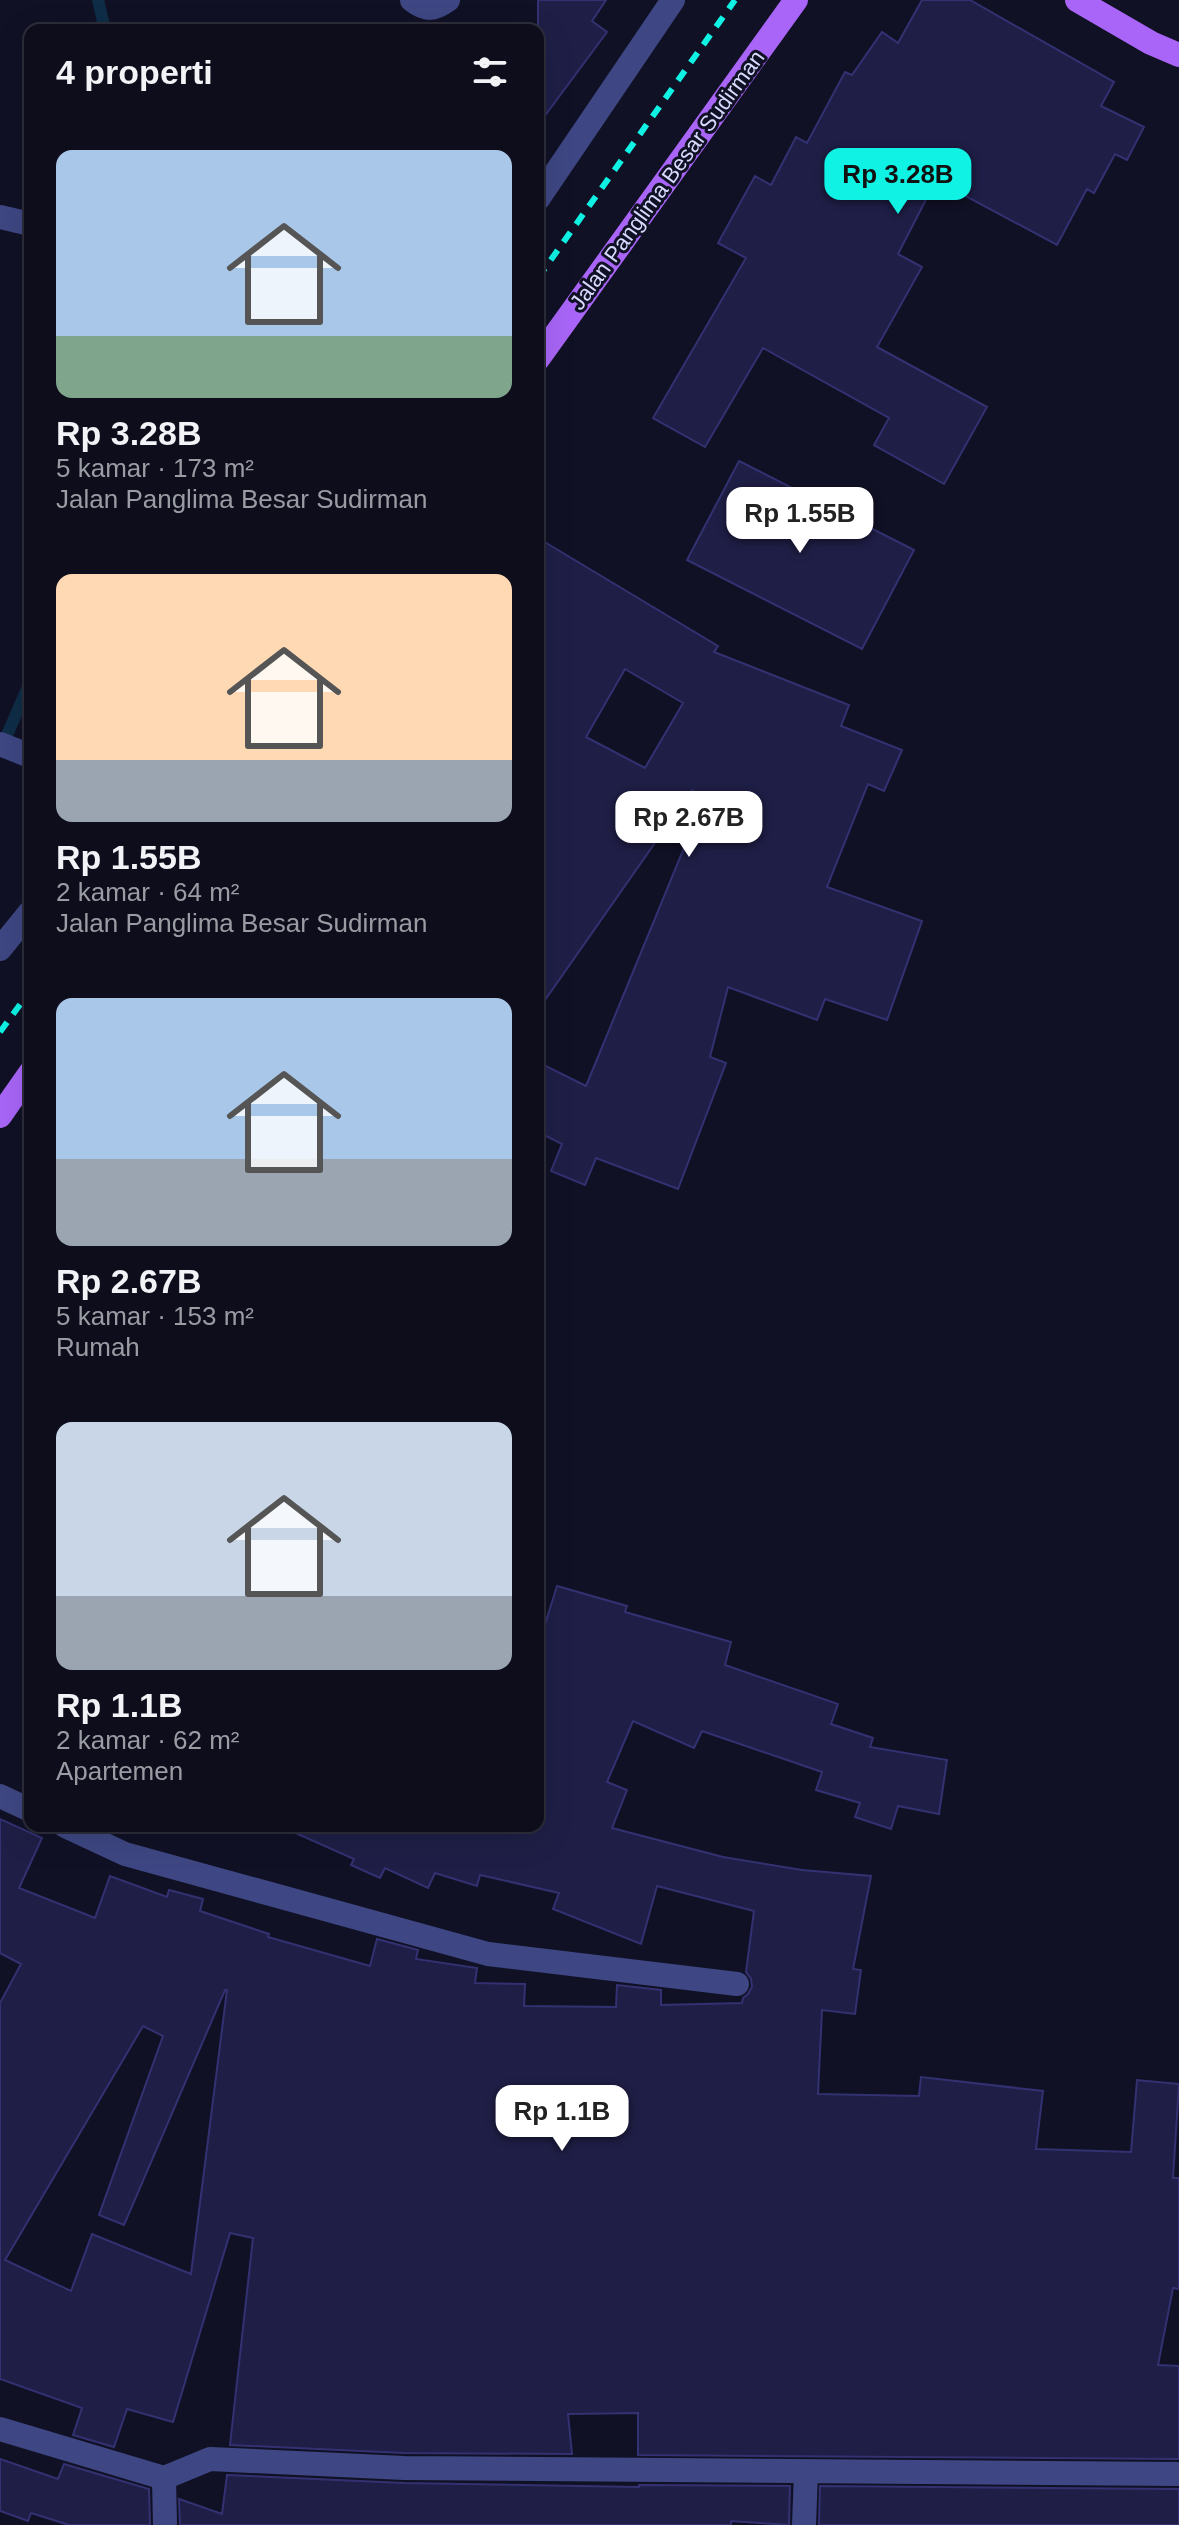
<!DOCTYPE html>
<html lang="id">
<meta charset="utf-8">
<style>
body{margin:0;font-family:Arial,sans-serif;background:#161625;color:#f1f3f6;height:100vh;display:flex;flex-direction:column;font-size:30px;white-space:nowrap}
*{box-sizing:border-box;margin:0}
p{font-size:26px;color:#9a9ca3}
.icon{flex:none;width:44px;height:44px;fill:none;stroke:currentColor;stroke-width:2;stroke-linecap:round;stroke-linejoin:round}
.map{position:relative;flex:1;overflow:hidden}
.side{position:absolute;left:24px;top:24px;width:520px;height:1808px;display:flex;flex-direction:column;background:#0d0d1c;border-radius:16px;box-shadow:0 8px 32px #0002,0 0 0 2px #2d2d3b}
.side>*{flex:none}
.price{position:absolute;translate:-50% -68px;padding:0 18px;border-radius:16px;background:#fff;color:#222;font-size:26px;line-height:52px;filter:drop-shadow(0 2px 4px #0008)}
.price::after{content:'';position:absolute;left:50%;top:48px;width:24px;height:18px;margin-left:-12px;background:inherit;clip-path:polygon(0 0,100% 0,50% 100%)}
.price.on{background:#0ff2e4;color:#111}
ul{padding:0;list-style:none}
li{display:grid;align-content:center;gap:16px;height:424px;padding:0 32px}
li span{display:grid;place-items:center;height:248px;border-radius:16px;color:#555}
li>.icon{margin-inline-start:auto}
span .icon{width:144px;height:144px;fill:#fffc;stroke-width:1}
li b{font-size:34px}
h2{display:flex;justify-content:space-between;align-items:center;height:96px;padding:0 32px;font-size:34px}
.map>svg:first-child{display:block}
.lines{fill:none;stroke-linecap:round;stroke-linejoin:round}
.stream{stroke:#0f2d47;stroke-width:12}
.building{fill:#1f1e46;stroke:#333171;stroke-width:2;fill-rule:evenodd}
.minor{stroke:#3e4783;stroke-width:24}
.major{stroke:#a865f7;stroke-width:24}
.rail{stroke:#0ff2e4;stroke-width:6;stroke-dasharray:12 10;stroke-linecap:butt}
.labels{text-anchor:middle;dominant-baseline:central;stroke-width:6;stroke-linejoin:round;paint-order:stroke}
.street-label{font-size:22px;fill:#d8dafd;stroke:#111126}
</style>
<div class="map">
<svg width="1179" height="2525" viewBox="0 0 1179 2525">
<rect width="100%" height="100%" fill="#111126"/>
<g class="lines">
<!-- stream -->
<path class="stream" d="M 98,0 L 105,30
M 1,749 L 30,682"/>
</g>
<!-- building -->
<path class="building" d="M 538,0 L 606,0 L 592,21 L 607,32 L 538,125 Z
M 922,0 L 970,0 L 1114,82 L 1101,106 L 1144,127 L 1127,160 L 1115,154 L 1094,193 L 1087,189 L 1057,245 L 936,180 L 898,254 L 922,267 L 877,347 L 987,407 L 944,484 L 874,445 L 889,418 L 763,348 L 705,447 L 653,418 L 746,258 L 718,243 L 755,176 L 771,185 L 796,137 L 807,143 L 845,72 L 852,75 L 882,32 L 898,43 Z
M 739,461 L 914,550 L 862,649 L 687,560 Z
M 538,538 L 718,646 L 714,652 L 849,705 L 841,726 L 902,750 L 884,791 L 868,784 L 827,887 L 922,921 L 887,1020 L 825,999 L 817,1020 L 728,987 L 710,1057 L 726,1063 L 678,1189 L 596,1158 L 585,1185 L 551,1171 L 562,1144 L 538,1132 L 538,1062 L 586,1086 L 705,797 L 692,790 L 538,1010 ZM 625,669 L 683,703 L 645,768 L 586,737 Z
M 557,1586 L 627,1606 L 625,1612 L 731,1642 L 725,1665 L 838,1704 L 831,1724 L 873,1738 L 870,1747 L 947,1760 L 939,1814 L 898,1806 L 891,1829 L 855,1817 L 860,1803 L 816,1790 L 822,1772 L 702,1731 L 694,1748 L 633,1721 L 607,1782 L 627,1790 L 612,1828 L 723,1857 L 802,1870 L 871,1876 L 853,1969 L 861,1970 L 855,2014 L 822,2010 L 818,2094 L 919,2096 L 921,2077 L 1043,2091 L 1036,2149 L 1131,2152 L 1137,2080 L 1179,2084 L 1173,2178 L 1179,2178 L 1179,2289 L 1173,2288 L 1158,2365 L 1179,2366 L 1179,2459 L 638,2455 L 638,2413 L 568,2414 L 572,2454 L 404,2453 L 230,2445 L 253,2238 L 230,2233 L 173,2422 L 127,2409 L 114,2447 L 73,2435 L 82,2408 L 0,2379 L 0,2003 L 21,1964 L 0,1953 L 0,1819 L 42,1838 L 19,1888 L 95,1918 L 110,1876 L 167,1897 L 169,1890 L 203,1899 L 200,1911 L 269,1934 L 268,1937 L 370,1966 L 377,1939 L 418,1950 L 416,1959 L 477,1968 L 475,1983 L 525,1984 L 524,2006 L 616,2007 L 617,1985 L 661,1990 L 661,2005 L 742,2003 L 743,1998 L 748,1994 L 752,1987 L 751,1979 L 746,1972 L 754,1911 L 657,1886 L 641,1944 L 553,1909 L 559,1893 L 480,1875 L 477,1886 L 435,1873 L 428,1888 L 385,1868 L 380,1878 L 351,1865 L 354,1859 L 280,1826 L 538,1826 L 538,1629 L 543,1631 ZM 225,1990 L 227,1990 L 191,2274 L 92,2234 L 71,2291 L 5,2260 L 143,2026 L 163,2036 L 99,2215 L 124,2225 Z
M 0,2459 L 58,2479 L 64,2464 L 149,2489 L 150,2525 L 69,2525 L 31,2513 L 28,2521 L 0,2511 Z
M 227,2475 L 404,2483 L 639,2487 L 639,2485 L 790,2486 L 789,2525 L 731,2521 L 731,2525 L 180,2525 L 179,2499 L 222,2514 Z
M 820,2486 L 1179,2489 L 1179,2525 L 819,2525 Z"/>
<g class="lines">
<!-- minor -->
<path class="minor" d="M 412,0 C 426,11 434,10 448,0
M 538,199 L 673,0
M 0,217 L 30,224
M 0,744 L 30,756
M 0,949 L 30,912
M 0,1796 L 30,1810
M 65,1826 L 125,1854 L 488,1954 L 737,1984
M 0,2429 L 164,2478
M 164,2478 L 210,2459 L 404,2468 L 1179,2474
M 164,2478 L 165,2525
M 804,2525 L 806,2472"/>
<!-- major -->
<path class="major" d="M 1077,0 L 1151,43 L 1179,55
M 538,359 L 796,0
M 0,1116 L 30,1073"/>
<!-- rail -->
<path class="rail" d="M 538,278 L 735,0
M 0,1032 L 30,991"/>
</g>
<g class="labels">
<!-- street labels -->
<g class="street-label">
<text transform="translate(667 180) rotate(-54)">Jalan Panglima Besar Sudirman</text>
</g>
</g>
</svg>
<b class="price on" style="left:898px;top:216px">Rp 3.28B</b>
<b class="price" style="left:800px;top:555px">Rp 1.55B</b>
<b class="price" style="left:689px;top:859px">Rp 2.67B</b>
<b class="price" style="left:562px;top:2153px">Rp 1.1B</b>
<section class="side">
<h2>4 properti<svg class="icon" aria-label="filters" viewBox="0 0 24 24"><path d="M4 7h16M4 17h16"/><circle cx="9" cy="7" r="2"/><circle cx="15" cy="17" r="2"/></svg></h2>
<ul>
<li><span style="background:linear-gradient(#a9c7e8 75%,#7fa58c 0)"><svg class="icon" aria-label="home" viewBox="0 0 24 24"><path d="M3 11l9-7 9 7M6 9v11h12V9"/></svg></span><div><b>Rp 3.28B</b><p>5 kamar · 173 m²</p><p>Jalan Panglima Besar Sudirman</p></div></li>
<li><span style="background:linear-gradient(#ffd9b3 75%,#9aa5b1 0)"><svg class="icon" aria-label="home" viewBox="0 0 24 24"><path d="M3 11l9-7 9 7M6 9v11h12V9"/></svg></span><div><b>Rp 1.55B</b><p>2 kamar · 64 m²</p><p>Jalan Panglima Besar Sudirman</p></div></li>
<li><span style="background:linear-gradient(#a9c7e8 65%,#9aa5b1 0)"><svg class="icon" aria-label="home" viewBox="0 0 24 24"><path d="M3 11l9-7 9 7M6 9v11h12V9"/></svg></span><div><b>Rp 2.67B</b><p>5 kamar · 153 m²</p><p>Rumah</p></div></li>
<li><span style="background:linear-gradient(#c9d6e8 70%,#9aa5b1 0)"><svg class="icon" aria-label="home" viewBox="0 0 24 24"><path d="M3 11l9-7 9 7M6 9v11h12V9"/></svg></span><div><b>Rp 1.1B</b><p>2 kamar · 62 m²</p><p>Apartemen</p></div></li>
</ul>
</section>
</div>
